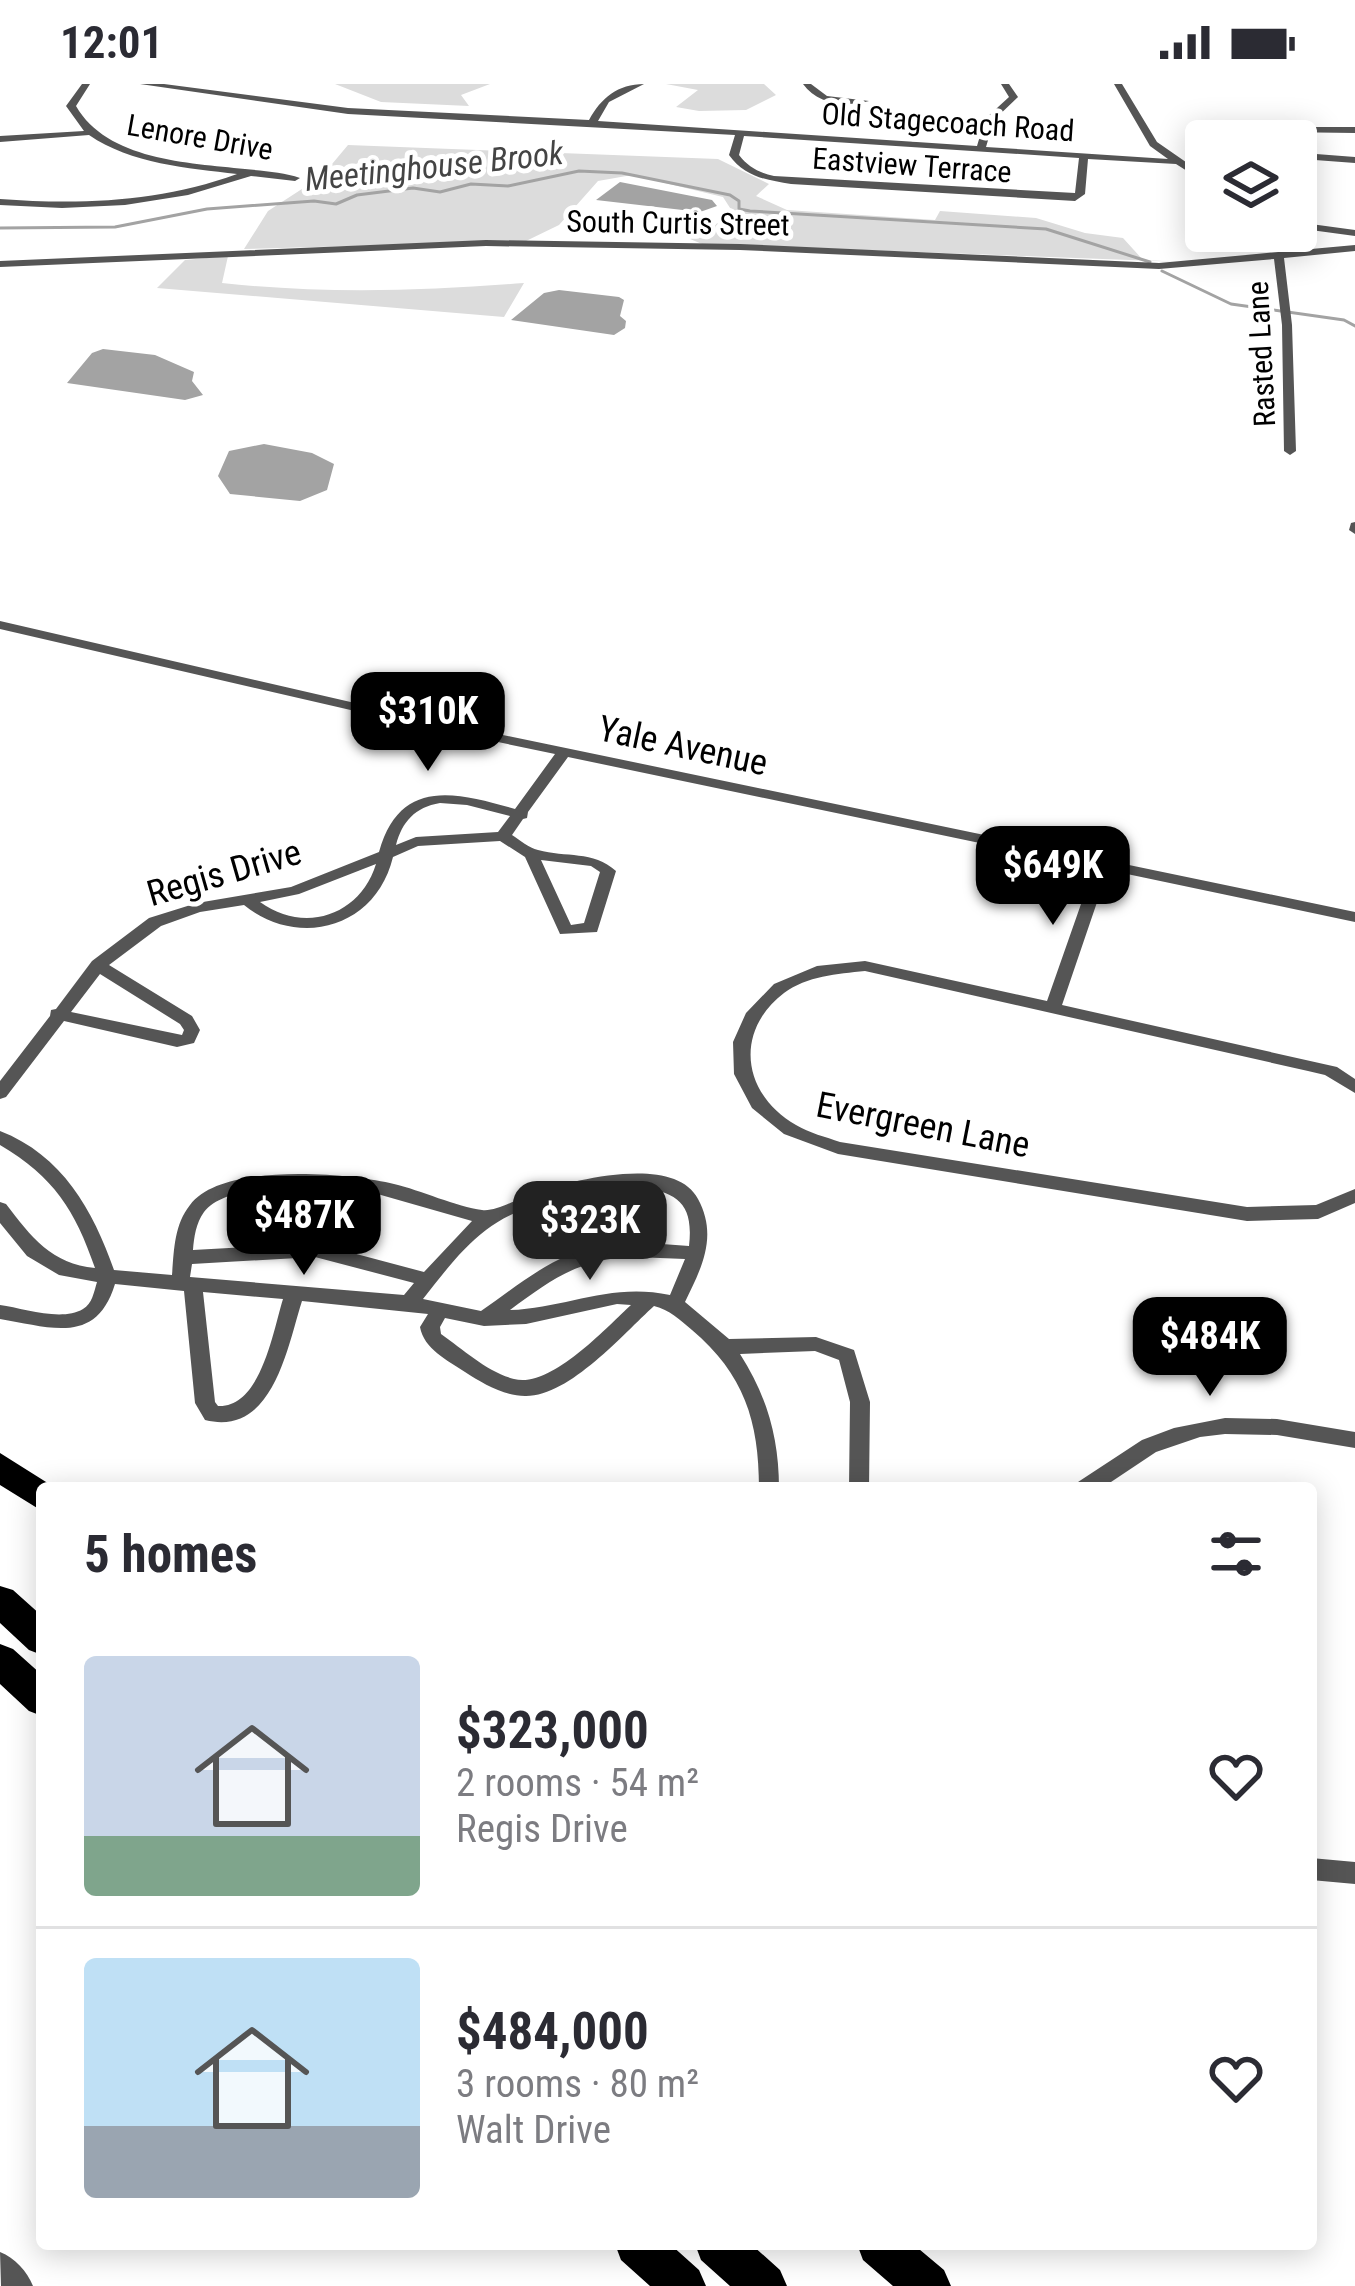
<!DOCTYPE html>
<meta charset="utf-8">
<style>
body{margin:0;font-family:"Roboto Condensed",sans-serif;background:#f2f2f3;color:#2b2b33;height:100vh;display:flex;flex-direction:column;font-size:45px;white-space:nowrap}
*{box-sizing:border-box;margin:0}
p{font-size:39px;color:#7c7c81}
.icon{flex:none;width:66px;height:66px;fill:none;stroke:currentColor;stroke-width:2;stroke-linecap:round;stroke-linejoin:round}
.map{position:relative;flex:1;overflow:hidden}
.sheet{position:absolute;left:36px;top:1398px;width:1281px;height:768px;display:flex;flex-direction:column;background:#fff;border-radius:12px;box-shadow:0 6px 30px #0003}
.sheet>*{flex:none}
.tools{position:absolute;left:1185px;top:36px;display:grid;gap:24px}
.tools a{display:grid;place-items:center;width:132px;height:132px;border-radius:12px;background:#fff;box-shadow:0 6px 30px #0003;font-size:60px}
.price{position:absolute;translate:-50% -102px;padding:0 27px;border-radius:24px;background:#000;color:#fff;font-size:39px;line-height:78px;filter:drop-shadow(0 3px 6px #0008)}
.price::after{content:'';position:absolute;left:50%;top:72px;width:36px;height:27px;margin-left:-18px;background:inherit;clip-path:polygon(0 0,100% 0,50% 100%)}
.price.selected{background:#222;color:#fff}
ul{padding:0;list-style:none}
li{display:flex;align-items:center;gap:36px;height:300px;padding:0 48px}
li+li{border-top:3px solid #e1e1e2}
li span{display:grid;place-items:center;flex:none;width:336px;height:240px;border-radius:12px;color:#555}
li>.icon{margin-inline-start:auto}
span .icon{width:144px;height:144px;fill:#fffc;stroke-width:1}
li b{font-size:51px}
h2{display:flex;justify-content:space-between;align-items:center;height:144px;padding:0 48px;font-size:51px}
.status{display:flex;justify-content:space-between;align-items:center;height:84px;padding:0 60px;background:#fff;direction:ltr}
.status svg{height:33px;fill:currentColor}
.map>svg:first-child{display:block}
.green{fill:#dcdcdc}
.water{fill:#a3a3a3}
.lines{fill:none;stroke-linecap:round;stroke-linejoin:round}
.stream{stroke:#a3a3a3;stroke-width:3}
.minor{fill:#555;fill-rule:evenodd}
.highway{fill:#000;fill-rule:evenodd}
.labels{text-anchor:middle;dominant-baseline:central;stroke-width:10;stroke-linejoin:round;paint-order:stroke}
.far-street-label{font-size:30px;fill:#000;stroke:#fff}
.far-water-label{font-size:33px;font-style:italic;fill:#444;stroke:#fff}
.street-label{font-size:36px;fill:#000;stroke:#fff}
</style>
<div class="status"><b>12:01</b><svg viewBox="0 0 49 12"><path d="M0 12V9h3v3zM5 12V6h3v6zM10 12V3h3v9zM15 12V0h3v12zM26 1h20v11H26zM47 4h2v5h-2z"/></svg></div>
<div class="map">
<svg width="1355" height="2202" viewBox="0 0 1355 2202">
<rect width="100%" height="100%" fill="#fff"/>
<!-- green -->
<path class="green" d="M 335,0 L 490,0 L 461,11 L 469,22 L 381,18 Z
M 666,0 L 764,0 L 776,11 L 746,26 L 699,27 L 676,23 L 698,6 Z
M 348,61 L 718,75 L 769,100 L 756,112 L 787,126 L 935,136 L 940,127 L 1036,134 L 1085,149 L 1123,154 L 1143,176 L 1183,178 L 702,160 L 683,152 L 715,141 L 732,127 L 723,113 L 632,91 L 598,97 L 559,141 L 526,157 L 244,165 L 268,127 L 322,92 Z
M 228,172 L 222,199 C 323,210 423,207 524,199 L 504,233 L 157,204 L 185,176 Z"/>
<!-- water -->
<path class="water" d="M 620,98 L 712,116 L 717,122 L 700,128 L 596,116 Z
M 559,206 L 619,213 L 624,216 L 620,232 L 626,237 L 625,244 L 614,251 L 511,236 L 544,209 Z
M 103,265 L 155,271 L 194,288 L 192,297 L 203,311 L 185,316 L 67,299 L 92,269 Z
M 264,360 L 312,369 L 334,380 L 327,406 L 300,417 L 230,410 L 218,392 L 229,367 Z"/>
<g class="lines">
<!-- stream -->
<path class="stream" d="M 0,144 L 115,143 L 207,125 L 314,117 L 336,120 L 357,111 L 413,104 L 440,108 L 471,100 L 508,102 L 579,87 L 622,89 L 730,111 L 739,117 L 739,125 L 750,127 L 1046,145 L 1150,178
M 1162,187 L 1231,220 L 1344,236 L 1355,242"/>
<!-- minor -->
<path class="minor" d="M 82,0 L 90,0 L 76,22 C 107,76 188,79 245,85 C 263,87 284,88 300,94 L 295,97 L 251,92 L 188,111 L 125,121 L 62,124 L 0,121 L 0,115 C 81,121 160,118 237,90 C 188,84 131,80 89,51 L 0,58 L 0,52 L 84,47 L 66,22 Z
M 140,0 L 164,0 L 348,24 L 589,36 C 601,14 618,0 644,0 L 609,18 L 598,37 L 977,62 L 985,35 L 1009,13 L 1001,0 L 1009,0 L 1018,13 L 994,36 L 986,63 L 1168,75 L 1150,62 L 1114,0 L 1122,0 L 1157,58 L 1206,92 L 1206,99 L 1176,80 L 1088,75 L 1085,110 L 1075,117 L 791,100 C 766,96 745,93 729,71 L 735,51 L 348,30 ZM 744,52 L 1079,74 L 1075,109 L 774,92 C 760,89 748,83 739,71 Z
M 803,0 L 811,0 L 827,12 L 869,17 C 847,23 818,21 803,0 Z
M 1283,43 L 1355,43 L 1355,49 L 1280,48 Z
M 1296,63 L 1316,70 L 1355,73 L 1355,79 L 1315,76 L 1296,69 Z
M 1296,138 L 1355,146 L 1355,152 L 1296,144 Z
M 486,156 L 740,160 L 1159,179 L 1355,161 L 1355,167 L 1284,174 L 1292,241 L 1296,367 L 1290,371 L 1284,367 L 1282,241 L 1274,175 L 1159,185 L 740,166 L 486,162 L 0,183 L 0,177 Z
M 1355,438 L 1355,450 L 1349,446 L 1351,439 Z
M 0,537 L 407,631 L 1355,828 L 1355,838 L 1108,786 L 1062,921 L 1337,983 L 1355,995 L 1355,1009 L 1325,991 L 1308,987 L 865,887 C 837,890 807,892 784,909 C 733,948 743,1011 796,1041 C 809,1049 826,1053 840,1058 L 1247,1123 L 1316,1121 L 1355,1105 L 1355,1119 L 1318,1135 L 1247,1137 L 838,1070 L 784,1050 L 752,1024 L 734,990 L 733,958 L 746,929 L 774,900 L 817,882 L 865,877 L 1047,917 L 1094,783 L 568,673 L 528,728 L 527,734 L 523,735 L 512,751 C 520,756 529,764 538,766 C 566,774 593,766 616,787 L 597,848 L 560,850 L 525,773 L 500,757 L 418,762 L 393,773 C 376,844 299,865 244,821 L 200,828 L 161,842 L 109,881 L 192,932 L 200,946 L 194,959 L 177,963 L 64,937 L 6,1013 L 0,1015 L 0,997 L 50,932 L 51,926 L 56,925 L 92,877 L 149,834 L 197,819 L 291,803 L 379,768 C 400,693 456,708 515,725 L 555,670 L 407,639 L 0,545 ZM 440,719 L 467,721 L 510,732 L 498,748 L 416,753 L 396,761 C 402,738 415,723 440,719 ZM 541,776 L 591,782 L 600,788 L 584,839 L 571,841 ZM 376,780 C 360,832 304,850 260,818 L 299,810 ZM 100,890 L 180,940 L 184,946 L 182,951 L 71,928 Z
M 0,1047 C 62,1071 93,1126 114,1186 L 172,1191 C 174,1167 174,1141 190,1121 C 222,1078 348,1089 394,1100 C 420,1106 457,1123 482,1126 C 496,1128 519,1114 533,1109 C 571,1097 674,1069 698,1115 C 718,1152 702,1183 685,1218 L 729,1255 L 816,1253 L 854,1266 L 870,1318 L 869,1404 L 849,1404 L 850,1318 L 839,1276 L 815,1267 L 740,1270 C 767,1312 779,1354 779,1404 L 759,1404 C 759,1337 744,1290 692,1246 C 679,1235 670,1226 654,1222 C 623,1250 569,1313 525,1312 C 504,1312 482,1299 465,1288 C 447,1276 424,1265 420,1243 L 428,1230 L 302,1217 C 287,1264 273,1353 205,1336 L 195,1319 L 184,1207 L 115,1200 C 96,1262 50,1243 0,1235 L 0,1221 C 23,1224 61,1238 83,1225 C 92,1220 94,1208 97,1198 L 59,1191 L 27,1172 L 0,1139 L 0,1118 L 6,1120 C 31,1153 52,1180 95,1184 C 75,1126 54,1093 0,1061 ZM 307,1102 L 367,1107 L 472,1137 L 424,1188 L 315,1159 L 193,1166 C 194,1153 196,1139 204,1128 C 222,1104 279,1103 307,1102 ZM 638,1103 C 677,1108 694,1119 689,1162 C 661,1160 632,1157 604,1161 C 556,1168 520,1200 481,1227 L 423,1215 C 442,1191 462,1164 486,1146 C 524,1116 591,1106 638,1103 ZM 315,1173 L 414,1199 L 404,1211 L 190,1193 L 192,1180 ZM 635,1173 L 685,1175 L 670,1211 C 611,1198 566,1224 510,1226 C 552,1195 580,1174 635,1173 ZM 203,1208 L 283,1215 C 273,1247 261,1324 218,1322 L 215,1318 ZM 617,1220 L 631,1221 C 606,1244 550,1305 514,1295 C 487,1288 464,1266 441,1250 L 440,1243 L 445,1234 L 484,1242 L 526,1240 Z
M 1225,1334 L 1277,1335 L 1355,1348 L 1355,1364 L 1277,1351 L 1225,1350 L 1200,1353 L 1156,1368 L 1102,1404 L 1075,1404 L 1078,1398 L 1142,1356 L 1174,1344 Z
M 1311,1774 L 1355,1778 L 1355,1800 L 1311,1796 Z
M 0,2168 C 15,2174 27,2187 33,2202 L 1,2202 Z"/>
<!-- highway -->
<path class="highway" d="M 0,1369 L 54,1403 L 42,1404 L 42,1427 L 0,1401 Z
M 0,1502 L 13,1506 L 42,1532 L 42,1571 L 29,1566 L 0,1539 Z
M 0,1560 L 13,1565 L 42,1591 L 42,1632 L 29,1627 L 0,1600 Z
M 615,2160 L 670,2160 L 699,2186 L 706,2202 L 650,2202 L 621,2176 Z
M 695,2160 L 751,2160 L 780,2186 L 787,2202 L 730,2202 L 701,2176 Z
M 857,2160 L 913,2160 L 944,2186 L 951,2202 L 893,2202 L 863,2176 Z"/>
</g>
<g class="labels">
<!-- far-street labels -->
<g class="far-street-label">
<text transform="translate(948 38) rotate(4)">Old Stagecoach Road</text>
<text transform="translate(200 53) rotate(10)">Lenore Drive</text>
<text transform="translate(912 81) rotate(4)">Eastview Terrace</text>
<text transform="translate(678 139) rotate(1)">South Curtis Street</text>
<text transform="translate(1261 270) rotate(-93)">Rasted Lane</text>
</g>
<!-- far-water labels -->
<g class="far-water-label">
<text transform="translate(434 82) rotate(-6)">Meetinghouse Brook</text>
</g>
<!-- street labels -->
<g class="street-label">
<text transform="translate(683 662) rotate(12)">Yale Avenue</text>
<text transform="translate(224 789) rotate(-16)">Regis Drive</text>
<text transform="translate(923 1041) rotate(11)">Evergreen Lane</text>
</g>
</g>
</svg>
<div class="tools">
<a><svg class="icon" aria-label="layers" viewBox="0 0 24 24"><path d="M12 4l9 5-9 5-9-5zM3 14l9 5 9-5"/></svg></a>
</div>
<b class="price" style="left:428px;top:690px">$310K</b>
<b class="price" style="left:1053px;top:844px">$649K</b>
<b class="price" style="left:304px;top:1194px">$487K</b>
<b class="price selected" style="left:590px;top:1199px">$323K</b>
<b class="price" style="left:1210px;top:1315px">$484K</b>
<section class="sheet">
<h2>5 homes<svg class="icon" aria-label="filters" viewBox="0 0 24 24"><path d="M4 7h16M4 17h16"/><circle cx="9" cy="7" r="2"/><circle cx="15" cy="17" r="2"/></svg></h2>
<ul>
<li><span style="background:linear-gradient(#c9d6e8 75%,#7fa58c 0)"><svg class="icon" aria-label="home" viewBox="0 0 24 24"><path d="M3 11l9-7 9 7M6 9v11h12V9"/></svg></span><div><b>$323,000</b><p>2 rooms · 54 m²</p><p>Regis Drive</p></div><svg class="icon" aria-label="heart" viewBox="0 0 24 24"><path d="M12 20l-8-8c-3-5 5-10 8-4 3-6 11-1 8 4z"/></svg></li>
<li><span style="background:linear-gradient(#bfe0f5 70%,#9aa5b1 0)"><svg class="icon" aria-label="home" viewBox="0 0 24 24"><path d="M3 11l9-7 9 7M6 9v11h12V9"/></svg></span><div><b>$484,000</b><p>3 rooms · 80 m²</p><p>Walt Drive</p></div><svg class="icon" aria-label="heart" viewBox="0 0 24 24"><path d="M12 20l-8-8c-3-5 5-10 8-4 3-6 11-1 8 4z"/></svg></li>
</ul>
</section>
</div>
